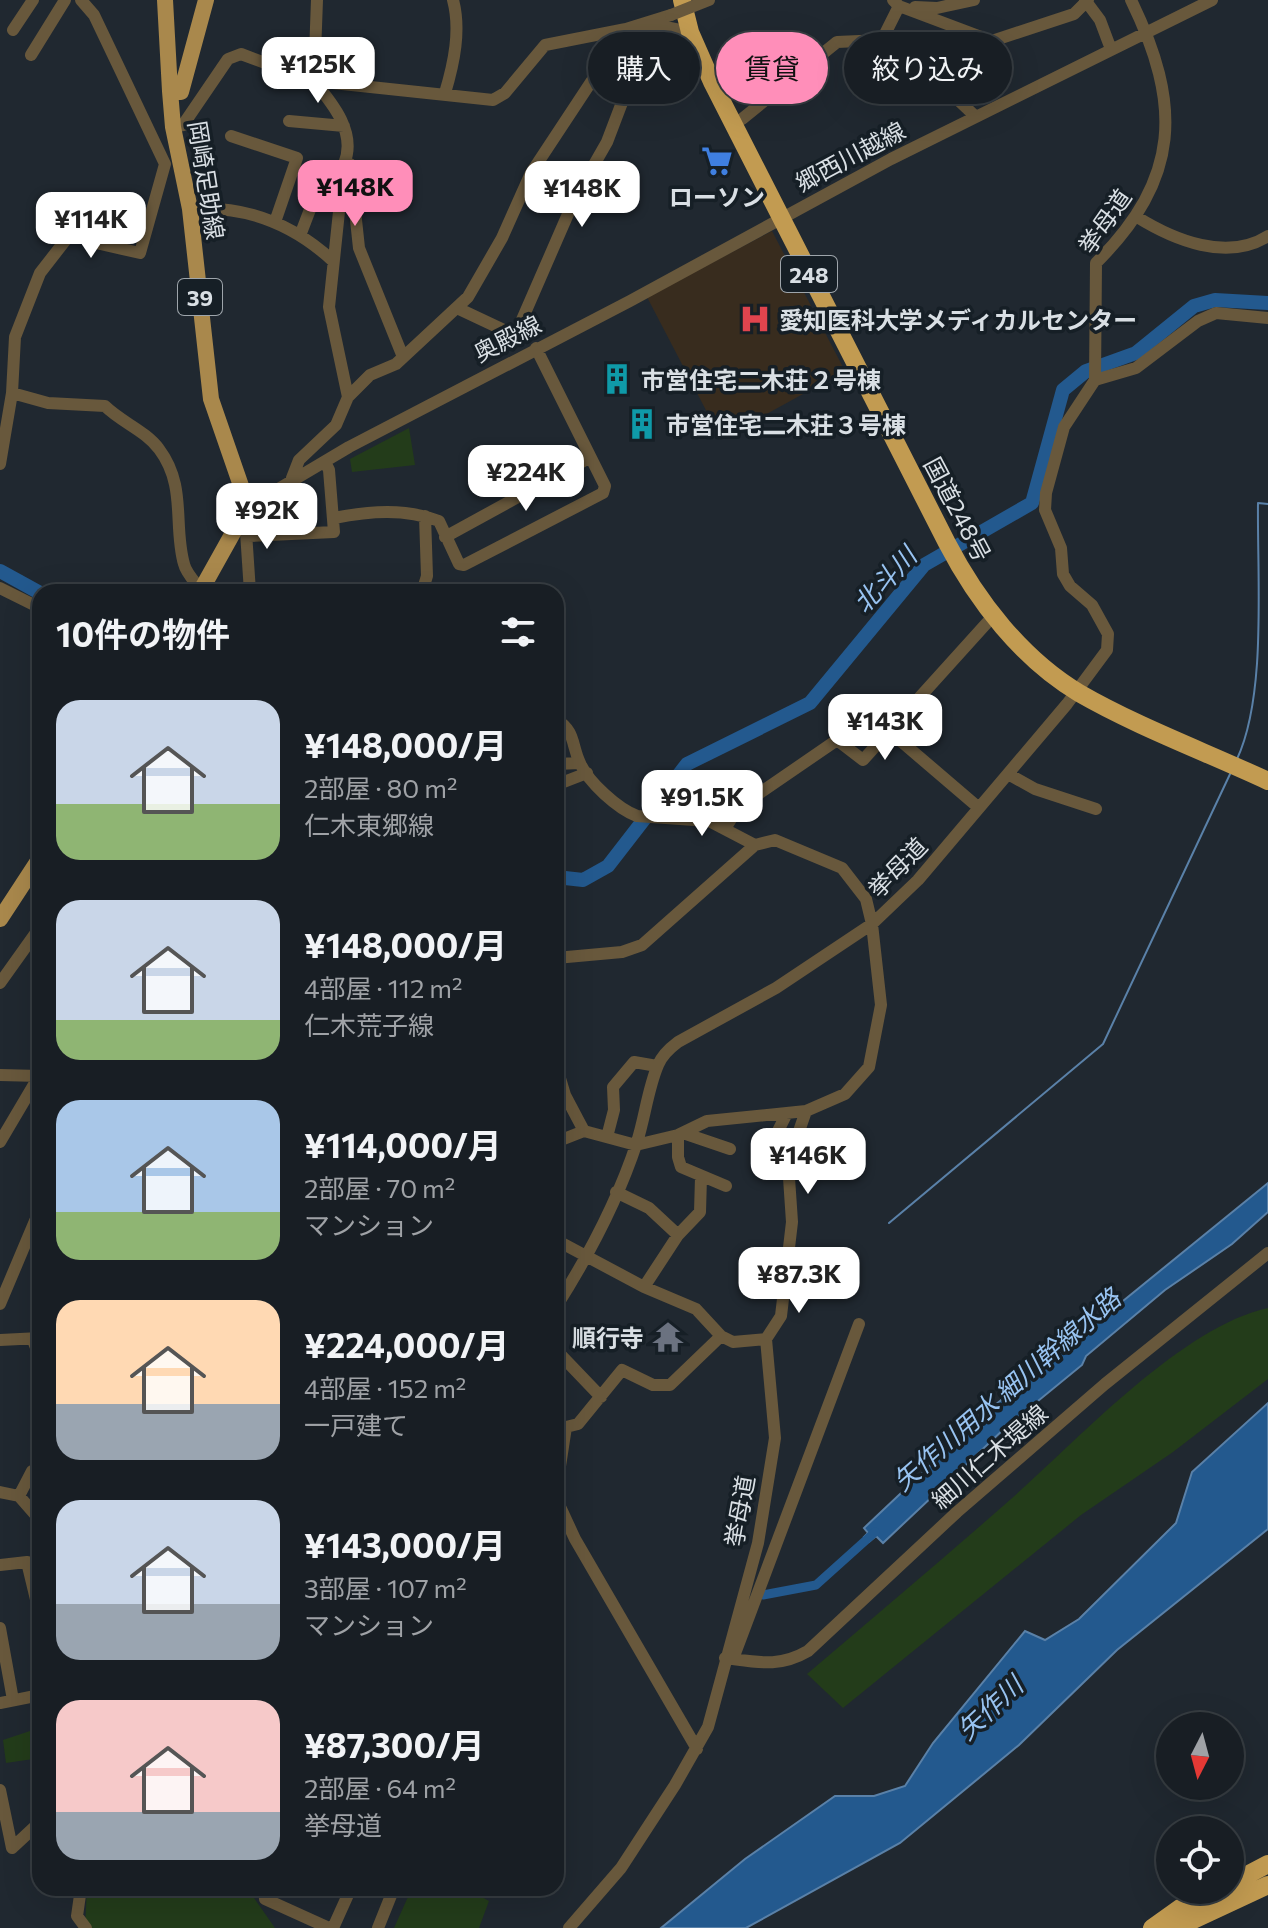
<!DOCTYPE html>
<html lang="ja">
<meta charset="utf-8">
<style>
body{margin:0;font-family:Commissioner,"Noto Sans JP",sans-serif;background:#252b31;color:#f1f3f6;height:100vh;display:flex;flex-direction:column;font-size:30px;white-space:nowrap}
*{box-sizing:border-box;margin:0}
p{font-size:26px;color:#9fa2a6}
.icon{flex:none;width:44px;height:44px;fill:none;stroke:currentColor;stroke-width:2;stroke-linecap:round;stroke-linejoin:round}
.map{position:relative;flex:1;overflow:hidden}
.sheet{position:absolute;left:32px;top:584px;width:532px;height:1312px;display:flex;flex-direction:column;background:#181e24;border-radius:24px;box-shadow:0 8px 32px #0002,0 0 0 2px #363c41}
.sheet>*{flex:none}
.hud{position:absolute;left:588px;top:32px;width:560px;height:72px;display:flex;gap:16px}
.needle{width:52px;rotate:186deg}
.fabs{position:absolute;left:1156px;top:1712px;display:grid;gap:16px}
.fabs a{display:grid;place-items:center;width:88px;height:88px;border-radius:50%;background:#181e24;box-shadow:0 8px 32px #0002,0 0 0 2px #363c41;font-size:40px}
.price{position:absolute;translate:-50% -68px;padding:0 18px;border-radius:16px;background:#fff;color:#222;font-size:26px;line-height:52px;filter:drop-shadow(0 2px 4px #0008)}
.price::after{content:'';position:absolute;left:50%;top:48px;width:24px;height:18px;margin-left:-12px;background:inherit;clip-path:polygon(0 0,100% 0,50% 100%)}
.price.current{background:#ff8eb9;color:#111}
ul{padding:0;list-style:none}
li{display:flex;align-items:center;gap:24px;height:200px;padding:0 24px}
li span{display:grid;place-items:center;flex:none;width:224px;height:160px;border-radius:24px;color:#555}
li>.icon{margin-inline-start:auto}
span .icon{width:96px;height:96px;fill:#fffc;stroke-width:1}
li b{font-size:34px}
h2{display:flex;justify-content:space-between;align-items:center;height:96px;padding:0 24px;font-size:34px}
.pill{padding:0 28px;border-radius:36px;background:#181e24;box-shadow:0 8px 32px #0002,0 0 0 2px #363c41;font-size:28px;line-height:72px}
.pill.current{background:#ff8eb9;color:#111}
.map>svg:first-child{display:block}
.medical{fill:#382c1e}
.green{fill:#233c1a}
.water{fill:#23598e;stroke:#5a81a8;stroke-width:2}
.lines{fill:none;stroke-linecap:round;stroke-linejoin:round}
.stream{stroke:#5a81a8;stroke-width:2}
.canal{stroke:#23598e;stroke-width:9}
.river{stroke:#23598e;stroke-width:14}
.minor{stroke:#68583c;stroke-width:12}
.major{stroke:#a9884c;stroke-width:16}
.highway{stroke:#c29b51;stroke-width:18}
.minor-bridge{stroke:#68583c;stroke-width:12}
.labels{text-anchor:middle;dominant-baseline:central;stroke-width:7;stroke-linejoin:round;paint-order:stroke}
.shield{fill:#161f26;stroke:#9ea5ab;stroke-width:2}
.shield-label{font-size:22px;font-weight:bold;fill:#d9dfe4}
.street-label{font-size:24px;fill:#d9dfe4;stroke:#161f26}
.poi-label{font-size:24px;font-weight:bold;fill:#d9dfe4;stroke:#161f26;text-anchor:start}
.water-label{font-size:26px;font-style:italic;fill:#98c3f1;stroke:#161f26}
</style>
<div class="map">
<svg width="1268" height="1928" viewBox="0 0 1268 1928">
<rect width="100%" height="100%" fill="#202830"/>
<!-- medical -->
<path class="medical" d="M 772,231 L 845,371 L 721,439 L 647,297 Z"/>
<!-- green -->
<path class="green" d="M 409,428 L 415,465 L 352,472 L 350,459 Z
M 1268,1308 L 1268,1379 L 1173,1452 L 1081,1515 L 843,1708 L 807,1674 C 875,1616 944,1558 1011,1499 C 1078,1440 1181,1327 1268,1308 Z
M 36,1729 L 40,1758 L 6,1763 L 3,1740 Z
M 87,1888 L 149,1888 L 152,1893 L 169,1888 L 247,1888 L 275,1928 L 85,1928 Z
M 412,1888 L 465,1888 L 489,1901 L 479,1928 L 394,1928 Z"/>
<!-- water -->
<path class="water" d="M 1268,1183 L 1268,1212 L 1232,1244 L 1165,1290 L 1086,1356 L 1082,1365 L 1005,1428 L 883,1543 L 876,1536 L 869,1542 L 864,1537 L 868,1533 L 864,1528 L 989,1410 Z
M 1268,1403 L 1268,1529 L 1117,1650 L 1019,1745 L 900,1843 L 746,1928 L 661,1928 L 745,1859 L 835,1796 L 874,1796 L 905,1786 L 933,1743 L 1025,1631 L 1045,1640 L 1079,1619 L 1176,1523 L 1192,1472 Z"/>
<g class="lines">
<!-- stream -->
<path class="stream" d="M 1237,759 C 1267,695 1257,577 1258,503 L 1268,504
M 889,1223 L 1103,1044 L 1231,772"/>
<!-- canal -->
<path class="canal" d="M 763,1595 L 816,1585 L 875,1532"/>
<!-- river -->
<path class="river" d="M 0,571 L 40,593
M 556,877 L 583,880 L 608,866 L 687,764 L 810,703 L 924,565 L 1032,503 L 1063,390 L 1086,371 L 1136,353 L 1194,306 L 1215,300 L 1268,303"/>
<!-- minor -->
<path class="minor" d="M 893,0 L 899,6 L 882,40 L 885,51 L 920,64 L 975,116
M 1085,0 L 1100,20 L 1109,44
M 899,6 L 992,41 L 1074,14 L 1088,0
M 915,7 L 937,8 L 974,0
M 13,30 L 33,0
M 633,30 L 670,28 L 690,32
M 31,55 L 65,0
M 314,81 C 333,104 357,133 344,164 L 329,307 L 348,397
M 314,81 L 317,0
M 445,93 C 454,63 461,30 453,0
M 742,119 L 837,42 L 882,40
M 289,121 L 344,126
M 173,127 L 183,125 L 228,59 L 241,54 L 314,81 L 493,100 L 505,93 L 545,45 L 626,29 L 671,15
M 231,136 L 297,158 L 275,222
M 350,164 L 359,248 L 403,357
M 190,209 C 245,205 293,224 333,261
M 1137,217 C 1174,240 1227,262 1268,236
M 301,233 L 319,186
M 457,308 L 508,332 L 518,329 L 575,198 L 607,142 L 626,92 L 626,29
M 1095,380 L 1096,263 C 1181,178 1182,105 1131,0
M 1095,380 L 1136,368 L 1198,321 L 1216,313 L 1268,318
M 12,393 L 48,403 L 105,406 C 121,422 146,431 159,449 C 187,486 173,526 184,564 C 186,573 195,582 201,590
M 0,464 L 12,393 L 15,337 L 40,273 L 75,228 L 96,243 L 140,253 L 165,164 L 94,15 L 81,0
M 292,478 L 299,460 L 336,425 L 348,397 L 370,375 L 396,364 L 468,297 L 502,238 L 531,173 L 626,29
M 248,507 L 349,447 L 630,301 L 891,159 L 1212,0
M 334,518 C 370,511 405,508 439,521 L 459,564 L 464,565 L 603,493 L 605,486 L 536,348
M 246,532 L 250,592
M 248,536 L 334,532 L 329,470 L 325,462
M 445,537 L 589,458
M 0,588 L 40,608
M 422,592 L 427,576 L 425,516
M 556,719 C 576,732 571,744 580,763 C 588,782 618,809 637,816 L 709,821 L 755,845
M 889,731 L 979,808
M 556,764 L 580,763
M 1008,774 L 1035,789 L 1096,809
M 556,785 L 587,773
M 726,827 L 738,808 L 837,740 L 863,760 L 994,615
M 556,958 L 622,952 L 642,945 L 755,845 L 775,840 L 842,868 L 866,899 L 872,924 L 881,1005 L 869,1067 L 845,1094 L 806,1111 L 707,1121 L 678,1135 L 636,1145 L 584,1131 L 556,1142
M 0,983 L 40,927
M 556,1065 L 565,1095 L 584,1131
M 0,1075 L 40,1076
M 683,1133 L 730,1149
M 678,1135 L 678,1157 L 681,1167 L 726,1186
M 607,1137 L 614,1110 L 613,1087 L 634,1062 L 657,1066
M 0,1142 L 39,1076
M 766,1155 L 787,1113
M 616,1192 L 649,1208 L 678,1235
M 556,1240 L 644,1287 L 696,1309 L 721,1336 L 733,1342 L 766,1339
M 644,1287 L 678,1235 L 700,1212 L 701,1177
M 0,1304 L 40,1209
M 556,1307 C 589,1255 618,1200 637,1142 C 645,1117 648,1088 658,1065 C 662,1055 670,1048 678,1042 L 776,988 L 872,924 L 918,880 L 1067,704 L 1107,650 L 1108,634 L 1092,605 L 1070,586 L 1063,574 L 1061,548 L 1045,510 L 1046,493 L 1064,427 L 1095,380
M 0,1340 L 40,1338
M 33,1340 L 40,1358
M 556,1350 L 601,1397
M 0,1492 L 19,1496 L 40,1520
M 556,1492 L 566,1427 L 578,1424 L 622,1370 L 653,1385 L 670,1385 L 721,1336
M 19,1496 L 32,1471 L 40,1467
M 556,1498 L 575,1539 L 697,1749
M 0,1565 L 27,1562 L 40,1616
M 0,1628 L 13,1700
M 725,1658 C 757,1662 779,1668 808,1651 L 957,1512 L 1105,1384 L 1268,1253
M 733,1659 L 859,1324
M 0,1703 L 40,1695
M 0,1790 L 12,1848 L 40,1822
M 81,1888 L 77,1916 L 86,1928
M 264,1888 L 265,1899 L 329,1928
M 333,1928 L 351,1888
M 378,1928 L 394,1888
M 569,1928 L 621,1868 L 675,1785 L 708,1727 L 758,1543 L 775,1438 L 766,1339 L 781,1316 L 792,1222 L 788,1163 L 806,1111"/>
<!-- major -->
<path class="major" d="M 165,0 L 170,91
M 200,592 L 248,506 L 211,399 L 190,209 L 173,127 L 170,91 L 181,92 L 206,0
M 0,919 L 40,858"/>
<!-- highway -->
<path class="highway" d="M 682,0 L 690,32 L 712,82 L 947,543 C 977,601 1022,659 1079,693 C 1138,727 1206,752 1268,781
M 1230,1884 L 1268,1864
M 1152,1928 L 1180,1908 L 1217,1890
M 1176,1928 L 1268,1885"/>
<!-- minor-bridge -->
<path class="minor-bridge" d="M 671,15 L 709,0"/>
</g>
<!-- icons -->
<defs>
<symbol id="supermarket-bare" viewBox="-9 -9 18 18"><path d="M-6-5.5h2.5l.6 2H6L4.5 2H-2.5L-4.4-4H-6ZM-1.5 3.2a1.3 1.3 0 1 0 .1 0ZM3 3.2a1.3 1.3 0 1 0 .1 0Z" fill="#3f7fe0" stroke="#161f26" stroke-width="2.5" paint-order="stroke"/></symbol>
<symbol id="hospital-bare" viewBox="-9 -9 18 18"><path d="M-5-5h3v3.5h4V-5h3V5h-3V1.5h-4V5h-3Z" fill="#e0444e" stroke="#161f26" stroke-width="2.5" paint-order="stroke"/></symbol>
<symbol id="building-bare" viewBox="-9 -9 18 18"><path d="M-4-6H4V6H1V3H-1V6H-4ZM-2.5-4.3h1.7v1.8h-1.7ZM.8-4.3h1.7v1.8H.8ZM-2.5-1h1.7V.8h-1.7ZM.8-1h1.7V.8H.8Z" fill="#0f9aa8" stroke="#161f26" stroke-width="2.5" paint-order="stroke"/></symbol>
<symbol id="temple-bare" viewBox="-9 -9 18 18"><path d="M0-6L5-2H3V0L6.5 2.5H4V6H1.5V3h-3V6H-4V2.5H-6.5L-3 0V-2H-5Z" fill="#6b7280" stroke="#161f26" stroke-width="2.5" paint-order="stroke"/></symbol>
</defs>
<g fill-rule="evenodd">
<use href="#supermarket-bare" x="695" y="139" width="44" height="44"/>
<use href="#hospital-bare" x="733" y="297" width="44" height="44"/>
<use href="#building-bare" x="595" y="357" width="44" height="44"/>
<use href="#building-bare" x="620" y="402" width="44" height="44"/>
<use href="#temple-bare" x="646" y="1315" width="44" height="44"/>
</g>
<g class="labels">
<!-- shield labels -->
<g class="shield">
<rect x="781" y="256" width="56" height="36" rx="6"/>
<rect x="178" y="279" width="44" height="36" rx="6"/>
</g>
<g class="shield-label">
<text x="809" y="274">248</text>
<text x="200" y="297">39</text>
</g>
<!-- street labels -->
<g class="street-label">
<text transform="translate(850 156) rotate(-28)">郷西川越線</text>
<text transform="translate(207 180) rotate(81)">岡崎足助線</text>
<text transform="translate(1104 221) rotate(-55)">挙母道</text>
<text transform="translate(507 338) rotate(-27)">奥殿線</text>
<text transform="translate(958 509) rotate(62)">国道248号</text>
<text transform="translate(897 867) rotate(-46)">挙母道</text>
<text transform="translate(989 1456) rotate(-41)">細川仁木堤線</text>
<text transform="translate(739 1511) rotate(-80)">挙母道</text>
</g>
<!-- poi labels -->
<g class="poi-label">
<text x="717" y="196" text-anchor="middle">ローソン</text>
<text x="779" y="319">愛知医科大学メディカルセンター</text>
<text x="641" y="379">市営住宅二木荘２号棟</text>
<text x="666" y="424">市営住宅二木荘３号棟</text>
<text x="644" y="1337" text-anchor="end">順行寺</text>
</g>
<!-- water labels -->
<g class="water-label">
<text transform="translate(884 579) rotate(-47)">北斗川</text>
<text transform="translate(1006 1389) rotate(-41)">矢作川用水 細川幹線水路</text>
<text transform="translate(989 1707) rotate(-43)">矢作川</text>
</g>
</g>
</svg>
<div class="fabs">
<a><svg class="needle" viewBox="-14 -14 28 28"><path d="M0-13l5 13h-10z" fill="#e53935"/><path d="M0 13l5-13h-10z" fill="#9fa2a6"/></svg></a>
<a><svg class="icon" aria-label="locate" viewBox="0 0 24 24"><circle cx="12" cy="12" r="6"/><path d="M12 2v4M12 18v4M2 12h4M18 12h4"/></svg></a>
</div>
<b class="price" style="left:318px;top:105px">¥125K</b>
<b class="price current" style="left:355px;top:228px">¥148K</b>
<b class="price" style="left:582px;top:229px">¥148K</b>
<b class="price" style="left:91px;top:260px">¥114K</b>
<b class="price" style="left:526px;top:513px">¥224K</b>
<b class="price" style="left:267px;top:551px">¥92K</b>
<b class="price" style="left:885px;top:762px">¥143K</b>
<b class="price" style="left:702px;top:838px">¥91.5K</b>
<b class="price" style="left:808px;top:1196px">¥146K</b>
<b class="price" style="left:799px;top:1315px">¥87.3K</b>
<div class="hud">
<a class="pill">購入</a>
<a class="pill current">賃貸</a>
<a class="pill">絞り込み</a>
</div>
<section class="sheet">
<h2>10件の物件<svg class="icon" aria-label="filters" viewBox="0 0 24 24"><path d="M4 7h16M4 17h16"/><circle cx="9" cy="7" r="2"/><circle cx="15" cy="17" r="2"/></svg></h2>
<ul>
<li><span style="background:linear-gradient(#c9d6e8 65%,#8fb573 0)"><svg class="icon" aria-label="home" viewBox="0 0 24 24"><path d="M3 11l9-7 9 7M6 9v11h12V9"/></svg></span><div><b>¥148,000/月</b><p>2部屋 · 80 m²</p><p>仁木東郷線</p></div></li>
<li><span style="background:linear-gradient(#c9d6e8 75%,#8fb573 0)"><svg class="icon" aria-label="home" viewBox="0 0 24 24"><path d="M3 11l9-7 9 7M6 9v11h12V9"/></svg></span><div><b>¥148,000/月</b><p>4部屋 · 112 m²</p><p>仁木荒子線</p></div></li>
<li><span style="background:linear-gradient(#a9c7e8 70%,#8fb573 0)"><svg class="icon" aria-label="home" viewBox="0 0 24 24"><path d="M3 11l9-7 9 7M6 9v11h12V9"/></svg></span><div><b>¥114,000/月</b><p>2部屋 · 70 m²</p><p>マンション</p></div></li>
<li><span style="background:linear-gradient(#ffd9b3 65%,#9aa5b1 0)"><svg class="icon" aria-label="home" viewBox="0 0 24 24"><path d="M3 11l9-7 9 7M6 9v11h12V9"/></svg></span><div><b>¥224,000/月</b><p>4部屋 · 152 m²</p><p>一戸建て</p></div></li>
<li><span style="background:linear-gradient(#c9d6e8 65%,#9aa5b1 0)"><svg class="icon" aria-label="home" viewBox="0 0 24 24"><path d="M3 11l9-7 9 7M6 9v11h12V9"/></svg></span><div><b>¥143,000/月</b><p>3部屋 · 107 m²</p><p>マンション</p></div></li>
<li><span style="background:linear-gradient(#f6c9c9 70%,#9aa5b1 0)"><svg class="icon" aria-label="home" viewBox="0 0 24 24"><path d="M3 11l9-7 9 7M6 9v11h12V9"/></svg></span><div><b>¥87,300/月</b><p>2部屋 · 64 m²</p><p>挙母道</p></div></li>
</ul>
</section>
</div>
